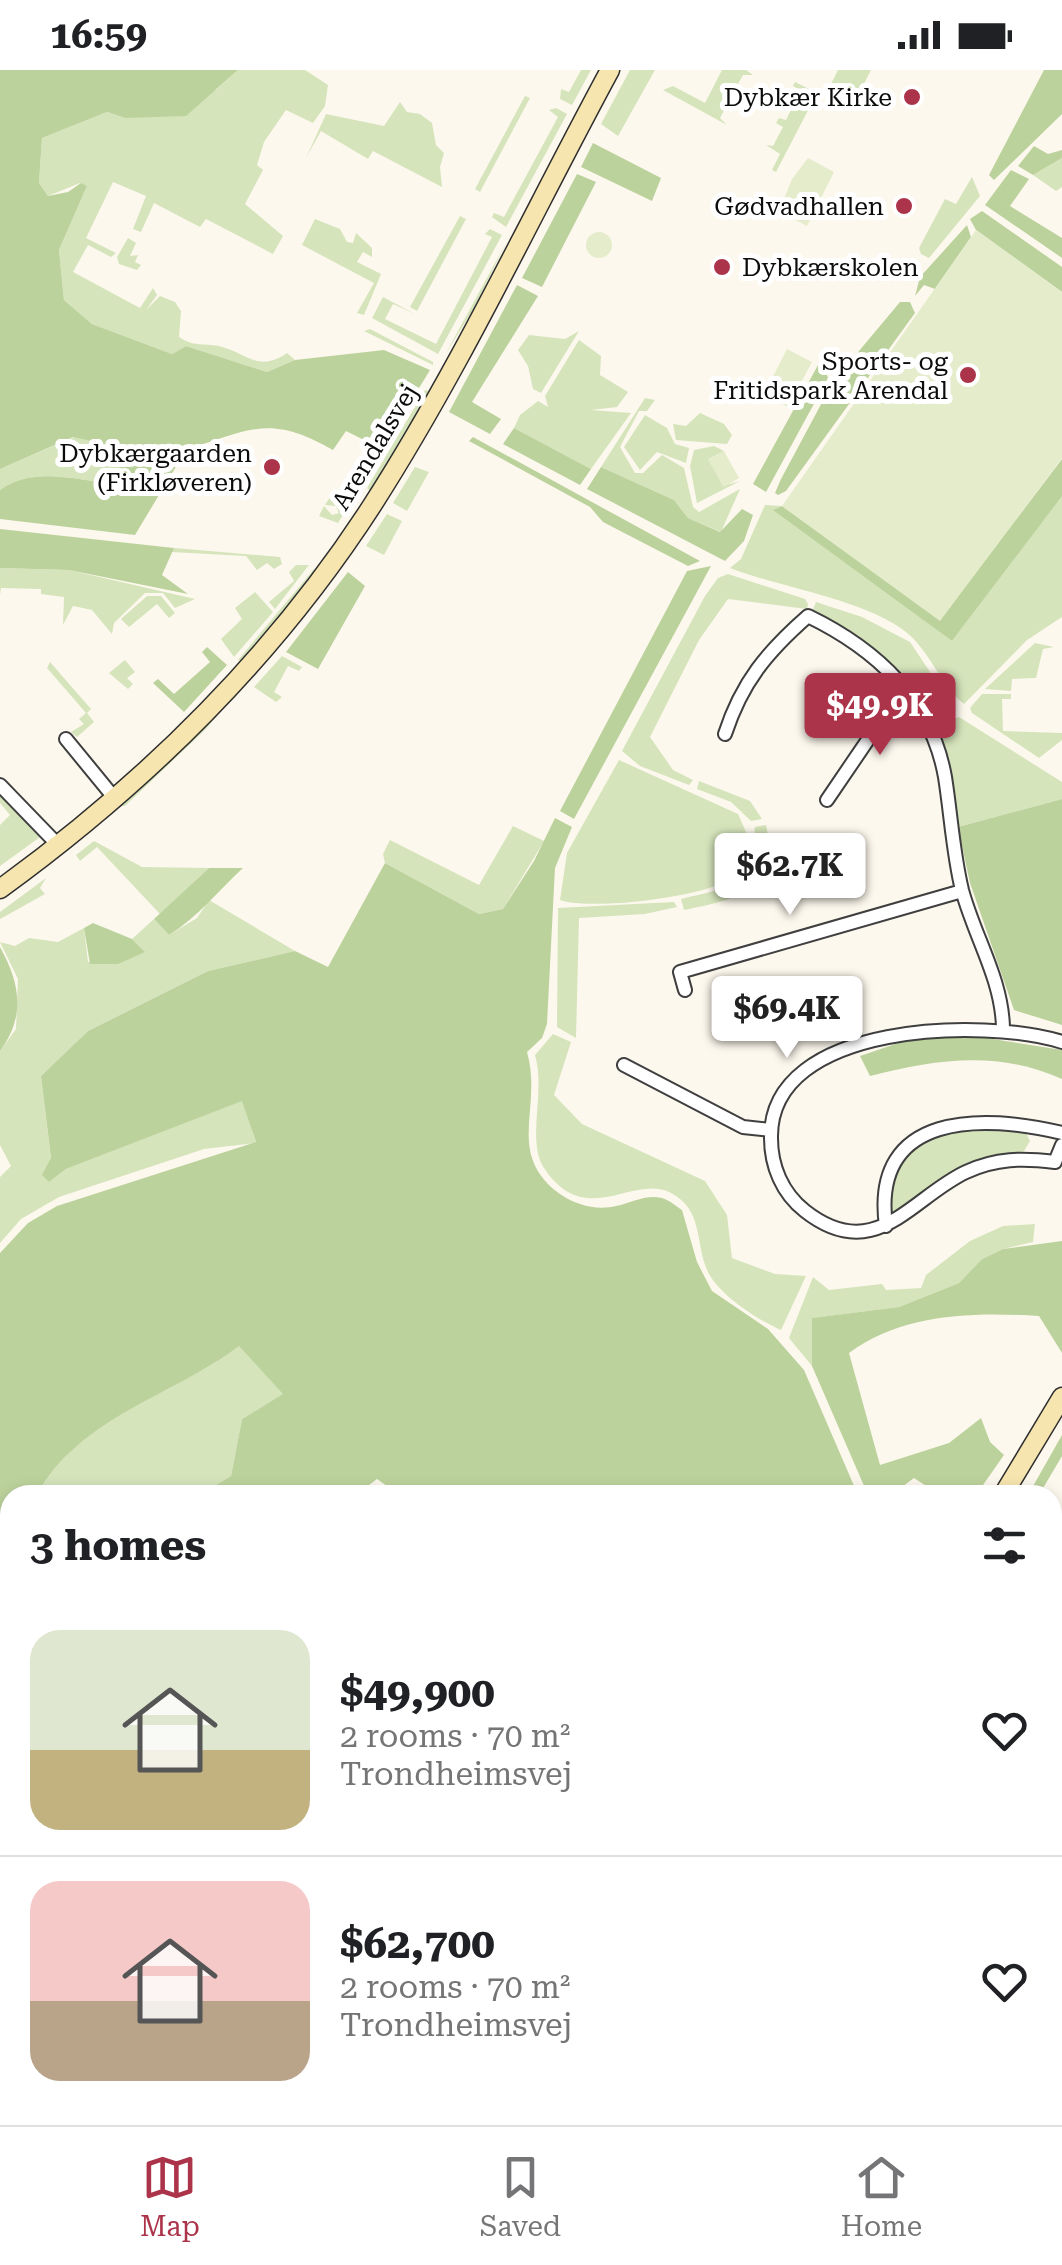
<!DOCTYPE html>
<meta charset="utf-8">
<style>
body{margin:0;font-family:"Roboto Serif",serif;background:#f2f2f2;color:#202124;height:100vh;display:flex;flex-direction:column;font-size:38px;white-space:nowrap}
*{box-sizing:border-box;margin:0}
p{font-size:32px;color:#757577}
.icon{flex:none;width:55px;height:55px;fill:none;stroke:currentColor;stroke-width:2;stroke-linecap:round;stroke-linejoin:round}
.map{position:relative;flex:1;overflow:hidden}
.sheet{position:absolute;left:0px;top:1415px;width:1062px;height:640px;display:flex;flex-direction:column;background:#fff;border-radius:30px 30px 0 0;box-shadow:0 5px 15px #0003}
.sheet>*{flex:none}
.price{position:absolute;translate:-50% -85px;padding:0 22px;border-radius:10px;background:#fff;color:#222;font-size:32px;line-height:65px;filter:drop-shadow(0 2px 5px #0008)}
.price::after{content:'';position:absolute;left:50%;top:60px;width:30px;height:22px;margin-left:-15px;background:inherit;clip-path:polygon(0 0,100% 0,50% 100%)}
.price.active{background:#ac344a;color:#fff}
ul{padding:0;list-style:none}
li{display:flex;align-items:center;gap:30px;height:250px;padding:0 30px}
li+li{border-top:2px solid #e0e0e0}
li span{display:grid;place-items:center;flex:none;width:280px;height:200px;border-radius:30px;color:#555}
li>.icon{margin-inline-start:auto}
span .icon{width:120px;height:120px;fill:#fffc;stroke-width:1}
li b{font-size:42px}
h2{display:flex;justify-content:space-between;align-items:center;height:120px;padding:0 30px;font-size:42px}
.status{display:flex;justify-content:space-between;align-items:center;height:70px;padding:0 50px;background:#fff;direction:ltr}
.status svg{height:28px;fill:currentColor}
.tab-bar{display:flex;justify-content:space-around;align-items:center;height:140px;border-top:2px solid #e0e0e0;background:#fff;font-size:28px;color:#757577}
.tab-bar a{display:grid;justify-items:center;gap:5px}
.tab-bar .active{color:#ac344a}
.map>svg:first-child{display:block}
.green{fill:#d5e4bb}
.forest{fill:#bcd29c}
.pitch{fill:#e5eccb}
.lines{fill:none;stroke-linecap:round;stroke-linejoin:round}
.street-casing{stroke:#3f3f3f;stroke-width:16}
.secondary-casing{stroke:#2e2e2e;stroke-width:21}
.street{stroke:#fff;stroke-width:12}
.secondary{stroke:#f6e5af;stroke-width:18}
.poi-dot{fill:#ac344a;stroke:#fff;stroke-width:4}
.labels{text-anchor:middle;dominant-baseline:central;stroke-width:10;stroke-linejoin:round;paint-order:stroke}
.poi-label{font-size:25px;fill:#0c0c0c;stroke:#fff;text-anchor:end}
.street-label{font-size:25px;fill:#0c0c0c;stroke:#fff}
</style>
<div class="status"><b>16:59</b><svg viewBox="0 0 49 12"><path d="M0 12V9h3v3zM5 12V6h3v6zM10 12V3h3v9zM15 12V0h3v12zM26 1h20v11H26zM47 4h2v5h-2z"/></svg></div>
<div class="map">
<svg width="1062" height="2055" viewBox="0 0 1062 2055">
<rect width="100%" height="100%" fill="#fdf8ed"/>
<!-- green -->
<path class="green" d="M 238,0 L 305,0 L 328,15 L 325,36 L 313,53 L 286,40 L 264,72 L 257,95 L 263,100 L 245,134 L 283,166 L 273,184 L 206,149 L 200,157 L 154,133 L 141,162 L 133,159 L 146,126 L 113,112 L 86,168 L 116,183 L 111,187 L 88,175 L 73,202 L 140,238 L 153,218 L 157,225 L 146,240 L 160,226 L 175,232 L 181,241 L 179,267 C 194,277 203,273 219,276 C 247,283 258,303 287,283 L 295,290 L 267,302 L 186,276 L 172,284 L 92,254 L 64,230 L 59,180 L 87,116 L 80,113 L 48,126 L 39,113 L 42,68 L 107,42 L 125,48 L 216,20 Z
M 581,0 L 591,0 L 572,35 L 560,29 L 561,19 L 569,22 Z
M 630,0 L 655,0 L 618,66 L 601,54 Z
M 722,0 L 746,0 L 753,5 L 743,5 L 720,48 L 727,55 L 663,20 L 673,16 L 705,33 Z
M 838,0 L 871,0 L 853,35 L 827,22 Z
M 795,12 L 817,23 L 776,102 L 772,100 L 780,84 L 766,75 L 773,76 L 783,57 L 776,53 L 779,48 L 786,50 L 795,32 L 789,28 L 792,24 L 800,28 L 803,22 L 793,16 Z
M 525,26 L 530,28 L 480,122 L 475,119 Z
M 400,32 L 407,42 L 420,44 L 432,53 L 436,75 L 444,83 L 440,97 L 442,117 L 373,81 L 368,89 L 321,61 L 306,88 L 326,44 L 384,56 Z
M 556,38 L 567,44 L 506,157 L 492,147 L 494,143 L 504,147 L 558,47 L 549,40 Z
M 1062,88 L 1062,117 L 1056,121 L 1033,105 Z
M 972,107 L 980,126 L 929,188 L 921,184 L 919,178 L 945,129 L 956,134 Z
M 460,146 L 466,149 L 417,241 L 410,237 Z
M 315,149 L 340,159 L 347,172 L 353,173 L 356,163 L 372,178 L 372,187 L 363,182 L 357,192 L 381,204 L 364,245 L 357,243 L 374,213 L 302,175 Z
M 490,159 L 502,165 L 438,284 L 372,248 L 383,227 L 415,244 L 393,234 L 385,249 L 436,274 L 492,167 L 485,164 Z
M 128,168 L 136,173 L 130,186 L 138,185 L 135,192 L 141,195 L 137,200 L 119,194 L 117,187 Z
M 507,171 L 474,238 L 445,285 Z
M 370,259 L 433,292 L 433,295 L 364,261 Z
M 579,261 L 541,323 L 533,319 L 528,296 L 518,280 L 529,265 L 565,269 Z
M 579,270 L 601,286 L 600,305 L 628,322 L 617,337 L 591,340 L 631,343 L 591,399 L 514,358 L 520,345 L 538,331 L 548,337 L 545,326 Z
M 425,320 L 429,321 L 370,421 L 367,418 Z
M 645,328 L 655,330 L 647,341 L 639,341 L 620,377 L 635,403 L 643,403 L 662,385 L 684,398 L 693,437 L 699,442 L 740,419 L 721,462 L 688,448 L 674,430 L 601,397 Z
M 700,343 L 724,354 L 732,365 L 727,374 L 676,370 L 673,354 L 686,356 Z
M 645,345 L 667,358 L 675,374 L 689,378 L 686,393 L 657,382 L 640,400 L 624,377 Z
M 74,367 L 110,375 L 119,398 L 114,414 C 77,410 33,396 0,420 L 0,399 Z
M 714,376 L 724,381 L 709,389 L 723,416 L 740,411 L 697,433 L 690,396 L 694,380 Z
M 415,397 L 429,402 L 407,441 L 393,433 Z
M 332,424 L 340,428 L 337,435 L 341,429 L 350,434 L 338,453 L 319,446 L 324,436 L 332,445 L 339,443 L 336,436 L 325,435 Z
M 1062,425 L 1062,547 L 1027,570 L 964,634 C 941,616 930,581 906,562 C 863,529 782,518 730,498 L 741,489 L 765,435 L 782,436 L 775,439 L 952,571 Z
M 387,444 L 402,451 L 384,485 L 366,476 Z
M 174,478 L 280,487 L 282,494 L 274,499 L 267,493 L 257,500 L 246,486 L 171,482 Z
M 296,495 L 309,495 L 275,539 L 269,532 L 294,511 L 289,502 Z
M 0,498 L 69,500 L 195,529 L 175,538 L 163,523 L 145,523 L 114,553 L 112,564 L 92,540 L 73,536 L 63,555 L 64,527 L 41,524 L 41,519 L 1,518 L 0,525 Z
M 314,499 L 315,504 L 243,591 L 238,590 Z
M 728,504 L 805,529 L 808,534 L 807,539 L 728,529 L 699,570 L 650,667 L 673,700 L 693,710 L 689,715 L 640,696 L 622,681 L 705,526 L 718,508 Z
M 255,522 L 273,542 L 234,587 L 221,569 L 242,549 L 235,538 Z
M 147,526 L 161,526 L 175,543 L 169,548 L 157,534 L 129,557 L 121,549 Z
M 816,532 L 862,547 L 910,572 L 956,641 L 933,652 C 901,600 865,569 812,542 Z
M 1035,573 L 1054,577 L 1043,579 L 1036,608 L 1012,609 L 1011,621 L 985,619 Z
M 282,586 L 302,597 L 299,601 L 288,596 L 274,622 L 282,627 L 276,632 L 254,617 Z
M 125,590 L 135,602 L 127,608 L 133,614 L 128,619 L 109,603 Z
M 50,592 L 91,639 L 87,643 L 94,652 L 77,667 L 71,662 L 84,654 L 79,649 L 86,643 L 47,598 Z
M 239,618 L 206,659 L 125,736 L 119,736 Z
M 982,624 L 1011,624 L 1011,629 L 1002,629 L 1003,661 L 1062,663 L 1062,670 L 1039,688 L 972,643 L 970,638 Z
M 959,647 L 1062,712 L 1062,729 L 958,757 L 935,658 Z
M 619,690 L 738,744 L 751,773 C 750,786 746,799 735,807 C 707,827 592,841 560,830 L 567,783 Z
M 699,711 L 750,731 L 762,749 L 751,751 L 731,732 L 697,719 Z
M 0,720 L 43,765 L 0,796 L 0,755 L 10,745 L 0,733 Z
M 766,755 C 781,820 735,830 684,840 L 681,829 C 738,815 749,819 755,757 Z
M 513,756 L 544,771 L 503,839 L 479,844 L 385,793 L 383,784 L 390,770 L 479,815 Z
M 94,771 L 142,797 L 209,798 L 160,844 L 97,777 L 80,791 L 76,785 Z
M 46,808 L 40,818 L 45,824 L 0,849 L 0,842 Z
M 209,830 L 295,881 L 208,901 L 88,961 L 41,1006 L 51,1089 L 49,1112 L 66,1099 L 243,1030 L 256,1073 L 204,1079 L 59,1127 L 21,1149 L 0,1173 L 0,1107 L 11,1096 L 0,1075 L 0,981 L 16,959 L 18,909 L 0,872 L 15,876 L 29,868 L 58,872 L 84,858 L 88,892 L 144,881 L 132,869 L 154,849 L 169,865 L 197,848 Z
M 674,832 L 677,837 L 645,844 L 579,848 L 576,968 L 557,957 L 558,838 Z
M 553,964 L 571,972 L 554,1025 L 582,1054 L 705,1111 L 727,1145 L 732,1188 L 775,1204 L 806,1206 L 781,1260 C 758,1250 722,1227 709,1204 C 694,1175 705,1141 671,1123 C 633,1103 586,1161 544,1098 C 526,1070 546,1023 535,985 Z
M 966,1055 L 1025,1061 L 1030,1071 L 1024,1081 L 986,1089 L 900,1145 L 888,1145 C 897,1085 909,1075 966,1055 Z
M 1035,1154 L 1033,1172 L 1003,1179 L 982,1189 L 959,1213 L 899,1237 L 813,1248 L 812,1296 L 789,1268 L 813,1207 L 829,1220 L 882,1214 L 886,1220 L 921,1218 L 926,1205 L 970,1171 L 1003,1156 Z
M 240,1275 L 284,1324 L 242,1349 L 231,1406 L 199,1425 L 37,1425 C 78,1348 175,1325 240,1275 Z
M 1062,1702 L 1062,1916 L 1053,1920 L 1053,1903 L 1058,1901 L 1052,1886 L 1053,1729 L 1054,1707 Z"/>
<!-- forest -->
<path class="forest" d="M 0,0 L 238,0 L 186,46 L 125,48 L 107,42 L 42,68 L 39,113 L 48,126 L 68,122 L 81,113 L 87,116 L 59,180 L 64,230 L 92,254 L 172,284 L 186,276 L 267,302 L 295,290 L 384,280 L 430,300 L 382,379 L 346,361 L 333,380 C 270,344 251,359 186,380 L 135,465 L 0,449 L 0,420 C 33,396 76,410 114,414 L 119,398 L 109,375 L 73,367 L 0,399 Z
M 1044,0 L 1062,0 L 1062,44 L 994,110 L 989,105 Z
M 593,73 L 661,108 L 652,131 L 581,97 Z
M 1034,76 L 1048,84 L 1062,80 L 1062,88 L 1033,105 L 1018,96 Z
M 1011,100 L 1029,109 L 1010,136 L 1062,168 L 1062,188 L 985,135 Z
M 577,104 L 596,112 L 542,217 L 522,208 Z
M 982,141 L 1062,197 L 1062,222 L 976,160 L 970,149 Z
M 967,155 L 971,167 L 935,219 L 924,215 L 915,226 L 920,207 Z
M 517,215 L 538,226 L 472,332 L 501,349 L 490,364 L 449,342 Z
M 900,232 L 910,232 L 915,243 L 786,421 L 778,425 L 775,423 L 781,409 L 833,312 Z
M 818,295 L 825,298 L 828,308 L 766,422 L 753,414 Z
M 514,358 L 591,399 L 580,415 L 503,374 Z
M 473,367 L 700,491 L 688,496 L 603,452 L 590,437 L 469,371 Z
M 1062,389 L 1062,426 L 952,571 L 773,440 L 782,436 L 940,550 Z
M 601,397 L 674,430 L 688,448 L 720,462 L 742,439 L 753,445 L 744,471 L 725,491 L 587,419 Z
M 0,459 L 174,478 L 162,505 L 188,524 L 69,500 L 0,498 Z
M 711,496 L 574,749 L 560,741 L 687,501 Z
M 348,502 L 365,516 L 318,599 L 286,582 Z
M 207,577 L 227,595 L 184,642 L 153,613 L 158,609 L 174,624 L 210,592 L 202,582 Z
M 1062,729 L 1062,955 L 1014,940 L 970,813 L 958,757 Z
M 555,748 L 572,757 L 555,798 L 547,954 L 542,968 L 527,982 C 539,1024 521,1059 533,1091 C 545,1122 583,1144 616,1136 C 632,1133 645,1124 662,1128 C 669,1130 676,1136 682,1140 L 697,1192 L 712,1221 L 768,1259 L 804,1300 L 858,1425 L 400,1425 L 377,1409 L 356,1425 L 199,1425 L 231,1406 L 242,1349 L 283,1324 L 239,1276 C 175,1325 78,1348 37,1425 L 10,1425 L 10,1651 L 0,1663 L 0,1183 L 28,1153 L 57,1136 L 256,1072 L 242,1031 L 66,1099 L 49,1112 L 42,1105 L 51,1088 L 41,1006 L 88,961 L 208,901 L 295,881 L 328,897 L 385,793 L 479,844 L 503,839 L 534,791 Z
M 209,798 L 243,798 C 217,822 198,847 169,865 L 154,849 Z
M 93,853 L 132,869 L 145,882 L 118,894 L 90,894 L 84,858 Z
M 0,877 C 20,913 26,946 0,981 Z
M 961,964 L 1062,980 L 1062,1009 C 997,980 937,989 870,1006 L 860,986 L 910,969 Z
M 1062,1171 L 1062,1283 L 1039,1246 C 973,1242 903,1243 849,1283 L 880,1395 L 949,1373 L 981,1348 L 990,1372 L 1004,1385 L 976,1425 L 940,1425 L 914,1408 L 891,1425 L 868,1425 L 812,1296 L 812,1248 L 899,1237 L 959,1213 L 982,1189 L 1003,1179 Z
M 1062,1365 L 1062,1386 L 1039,1425 L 1028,1425 Z
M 307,2045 L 784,2045 L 788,2055 L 314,2055 Z"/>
<!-- pitch -->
<path class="pitch" d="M 808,88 L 834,102 L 807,156 L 779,141 L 792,109 Z
M 976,160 L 1062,222 L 1062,388 L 940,551 L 782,436 Z
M586 175a13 13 0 1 1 26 0a13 13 0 1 1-26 0Z
M 787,279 L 812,292 L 788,337 L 764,324 Z
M 724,381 L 739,408 L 724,417 L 708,390 Z"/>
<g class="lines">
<defs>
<path id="street" d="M 725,664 C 742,612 767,582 808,546 C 876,579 931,629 945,707 C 951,745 953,783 962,820 C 975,868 1002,909 1003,958
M 66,669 L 116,730
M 0,715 L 59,776
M 827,730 L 880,652 L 911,625
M 685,920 L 680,902 L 962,821
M 1062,972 C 987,948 769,951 771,1068 C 771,1096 782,1123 805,1141 C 875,1196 912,1127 966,1102 C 996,1088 1023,1088 1055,1092 L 1062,1075
M 624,995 L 743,1057 L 771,1060
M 886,1156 C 870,1041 984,1044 1062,1063
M 1052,1584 L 1062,1588
M 1052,1666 L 1062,1628
M 1052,1695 L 1062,1696
M 4,1857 L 0,1844 L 10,1841
M 853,2045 L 861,2055
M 825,2055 L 834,2045"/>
<path id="secondary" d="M 0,819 C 146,713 275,586 373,434 C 462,295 532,144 610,0
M 1003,1425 L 1062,1327
M 143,2055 L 156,2045"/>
</defs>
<!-- street casing -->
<use href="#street" class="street-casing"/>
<!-- secondary casing -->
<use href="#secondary" class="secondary-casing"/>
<!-- street -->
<use href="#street" class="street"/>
<!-- secondary -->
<use href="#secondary" class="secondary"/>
</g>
<!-- markers -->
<g class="poi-dot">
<circle cx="912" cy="27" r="10"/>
<circle cx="904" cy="136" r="10"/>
<circle cx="722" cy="197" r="10"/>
<circle cx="968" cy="305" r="10"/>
<circle cx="272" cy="397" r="10"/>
</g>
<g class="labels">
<!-- poi labels -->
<g class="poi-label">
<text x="892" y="27">Dybkær Kirke</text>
<text x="884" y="136">Gødvadhallen</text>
<text x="742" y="197" text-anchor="start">Dybkærskolen</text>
<text x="948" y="291">Sports- og<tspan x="948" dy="29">Fritidspark Arendal</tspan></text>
<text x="252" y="383">Dybkærgaarden<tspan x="252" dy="29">(Firkløveren)</tspan></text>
</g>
<!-- street labels -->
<g class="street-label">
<text transform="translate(375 377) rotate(-59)">Arendalsvej</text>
</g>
</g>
</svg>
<b class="price active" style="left:880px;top:688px">$49.9K</b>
<b class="price" style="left:790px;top:848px">$62.7K</b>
<b class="price" style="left:787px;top:991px">$69.4K</b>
<section class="sheet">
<h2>3 homes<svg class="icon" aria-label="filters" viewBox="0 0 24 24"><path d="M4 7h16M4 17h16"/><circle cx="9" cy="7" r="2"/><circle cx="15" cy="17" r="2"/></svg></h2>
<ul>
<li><span style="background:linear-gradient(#dfe7d0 60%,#c2b280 0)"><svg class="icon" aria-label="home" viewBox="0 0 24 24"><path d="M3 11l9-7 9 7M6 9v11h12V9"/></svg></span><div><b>$49,900</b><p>2 rooms · 70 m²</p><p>Trondheimsvej</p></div><svg class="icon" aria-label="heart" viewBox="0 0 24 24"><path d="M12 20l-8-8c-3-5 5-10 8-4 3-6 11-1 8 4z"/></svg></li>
<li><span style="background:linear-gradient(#f6c9c9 60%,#b9a48a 0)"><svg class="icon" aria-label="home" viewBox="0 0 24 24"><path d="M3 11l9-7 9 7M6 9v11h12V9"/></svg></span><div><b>$62,700</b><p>2 rooms · 70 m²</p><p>Trondheimsvej</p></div><svg class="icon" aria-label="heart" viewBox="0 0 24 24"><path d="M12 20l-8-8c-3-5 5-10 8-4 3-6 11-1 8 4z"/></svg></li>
</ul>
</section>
</div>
<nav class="tab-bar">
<a class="active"><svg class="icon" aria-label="map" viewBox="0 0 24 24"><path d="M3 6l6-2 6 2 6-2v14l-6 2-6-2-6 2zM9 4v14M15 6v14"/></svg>Map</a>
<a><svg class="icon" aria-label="saved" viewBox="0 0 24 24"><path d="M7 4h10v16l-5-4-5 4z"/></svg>Saved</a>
<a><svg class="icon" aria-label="home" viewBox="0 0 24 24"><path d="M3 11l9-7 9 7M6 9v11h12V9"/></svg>Home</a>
</nav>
